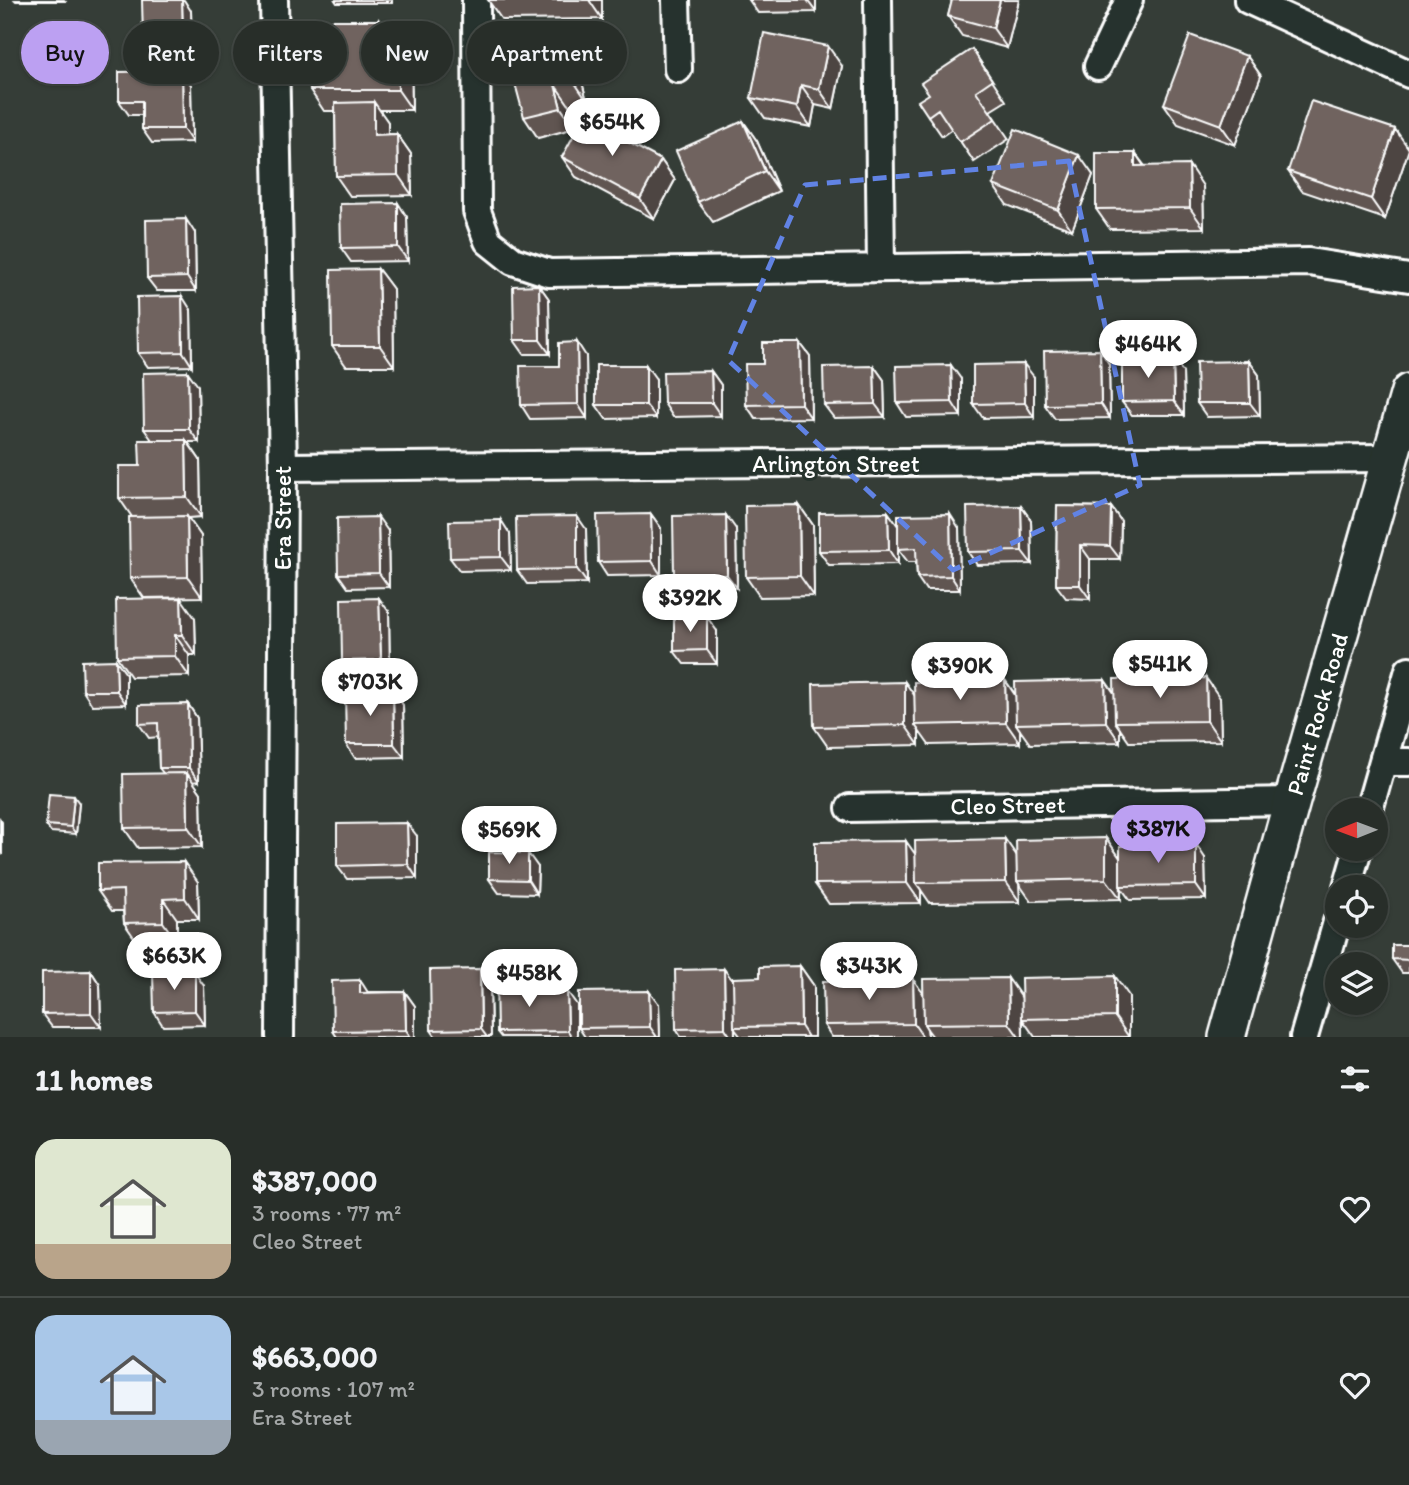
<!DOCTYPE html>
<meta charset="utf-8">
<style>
body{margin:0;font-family:Itim,sans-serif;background:#343a35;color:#f1f3f6;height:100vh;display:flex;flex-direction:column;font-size:26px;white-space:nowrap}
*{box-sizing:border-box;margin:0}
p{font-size:23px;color:#a5a8a8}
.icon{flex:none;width:38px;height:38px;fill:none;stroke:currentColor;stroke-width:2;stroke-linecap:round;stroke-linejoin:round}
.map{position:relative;height:1037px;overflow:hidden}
.side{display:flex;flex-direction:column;background:#282e29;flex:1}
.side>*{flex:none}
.top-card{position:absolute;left:21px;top:21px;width:700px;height:63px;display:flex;gap:14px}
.needle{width:46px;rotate:269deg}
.buttons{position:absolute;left:1325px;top:798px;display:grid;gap:14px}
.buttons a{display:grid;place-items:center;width:63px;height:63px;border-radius:50%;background:#282e29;box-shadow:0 2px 5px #0004,0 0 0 2px #444a46;font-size:35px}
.price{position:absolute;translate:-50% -60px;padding:0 16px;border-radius:24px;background:#fff;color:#222;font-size:23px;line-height:46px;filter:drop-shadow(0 2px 4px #0008)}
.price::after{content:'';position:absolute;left:50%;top:42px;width:21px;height:16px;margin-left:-10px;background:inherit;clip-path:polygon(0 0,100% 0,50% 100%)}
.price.active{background:#bca0f2;color:#111}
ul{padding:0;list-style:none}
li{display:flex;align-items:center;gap:21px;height:175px;padding:0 35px}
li+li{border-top:2px solid #444a46}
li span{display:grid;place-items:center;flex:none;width:196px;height:140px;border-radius:21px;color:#555}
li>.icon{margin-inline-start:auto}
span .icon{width:84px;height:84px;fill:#fffc;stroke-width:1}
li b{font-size:30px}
h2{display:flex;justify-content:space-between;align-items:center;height:84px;padding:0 35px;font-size:30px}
.tag{padding:0 24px;border-radius:32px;background:#282e29;box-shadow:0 2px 5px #0004,0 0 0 2px #444a46;font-size:24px;line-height:63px}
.tag.active{background:#bca0f2;color:#111}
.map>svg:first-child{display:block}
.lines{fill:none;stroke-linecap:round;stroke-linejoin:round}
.minor-casing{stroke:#fff;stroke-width:32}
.major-casing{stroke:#fff;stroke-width:40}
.minor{stroke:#26332d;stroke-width:26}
.major{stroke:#26332d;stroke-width:35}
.wall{fill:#605551;stroke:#fff;stroke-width:2}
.shaded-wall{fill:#4e4542;stroke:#fff;stroke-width:2}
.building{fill:#70635e;stroke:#fff;stroke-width:2}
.marked{fill:none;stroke:#6183e4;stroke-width:5;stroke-dasharray:14 9;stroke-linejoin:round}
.labels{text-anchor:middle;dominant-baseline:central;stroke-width:6;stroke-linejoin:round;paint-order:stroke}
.street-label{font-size:24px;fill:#fff;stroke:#26332d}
</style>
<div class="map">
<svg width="1409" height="1037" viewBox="0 0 1409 1037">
<rect width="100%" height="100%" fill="#353d37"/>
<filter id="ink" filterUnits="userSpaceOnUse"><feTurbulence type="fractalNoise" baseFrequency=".0143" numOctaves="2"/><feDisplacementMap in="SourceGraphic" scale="14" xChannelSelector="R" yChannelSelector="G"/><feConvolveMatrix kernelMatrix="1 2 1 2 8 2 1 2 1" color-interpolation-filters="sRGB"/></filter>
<g filter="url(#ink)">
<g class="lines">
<defs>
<path id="minor" d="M 274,0 L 283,467 L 280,1037
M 476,0 L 477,211 L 488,241 L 513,261 L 549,273 L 1309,262 L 1409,278
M 676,0 L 678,69
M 878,0 L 881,268
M 1248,0 L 1409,74
M 1098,66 L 1129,0
M 283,467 L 1389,458
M 1383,762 L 1409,762
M 850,808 L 1292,801
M 1369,810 L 1409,670
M 1347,887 L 1358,849
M 1304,1037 L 1337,922"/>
<path id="major" d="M 1227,1037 L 1292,801 L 1409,392"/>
</defs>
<!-- minor casing -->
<use href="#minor" class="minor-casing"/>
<!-- major casing -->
<use href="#major" class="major-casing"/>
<!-- minor -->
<use href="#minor" class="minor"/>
<!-- major -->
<use href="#major" class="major"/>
</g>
<!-- wall -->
<path class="wall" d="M 15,0 L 64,0 L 65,1 L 16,1 Z
M 335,0 L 392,0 L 392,3 L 337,3 Z
M 488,0 L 602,0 L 602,19 L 502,20 Z
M 749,0 L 816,0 L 816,12 L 758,13 Z
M 949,0 L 1019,0 L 1007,48 L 962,36 L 948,16 L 952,1 Z
M 191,11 L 192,51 L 153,52 L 143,38 Z
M 388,33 L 411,53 L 412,110 L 379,110 L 388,122 L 388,134 L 397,134 L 411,154 L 412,195 L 350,196 L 336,176 L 335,111 L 324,111 L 310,90 L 331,59 Z
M 972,49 L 1006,101 L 990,111 L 1009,139 L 974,162 L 952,129 L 942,136 L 928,116 L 929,94 Z
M 574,52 L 587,101 L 569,105 L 575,128 L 538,138 L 524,117 Z
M 1247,56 L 1261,76 L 1235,145 L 1178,124 L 1164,104 Z
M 842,66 L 833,109 L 815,105 L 811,127 L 765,118 L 751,98 Z
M 182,71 L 191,85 L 192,142 L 152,143 L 142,129 L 142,115 L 129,115 L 119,101 Z
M 743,121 L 757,141 L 779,191 L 713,222 L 698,202 Z
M 1409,149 L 1385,219 L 1302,191 L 1288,171 Z
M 1135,153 L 1145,166 L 1203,186 L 1204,228 L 1110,229 L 1096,209 Z
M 562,157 L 661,160 L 675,180 L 654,219 L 576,177 Z
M 1093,175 L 1072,230 L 1007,205 L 993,185 Z
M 407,217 L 408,261 L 351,262 L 341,248 Z
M 195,233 L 196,291 L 157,291 L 147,278 Z
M 378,269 L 393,289 L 394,366 L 346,366 L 332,346 Z
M 539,285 L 549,299 L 550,354 L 524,354 L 514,340 Z
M 191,310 L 192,366 L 148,367 L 138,353 Z
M 800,343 L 810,356 L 811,418 L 756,419 L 746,405 Z
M 1100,350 L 1109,364 L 1110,418 L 1055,419 L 1045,405 Z
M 586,356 L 587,418 L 530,419 L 521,405 L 559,366 Z
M 1249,361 L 1259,375 L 1260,416 L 1207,417 L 1197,403 Z
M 874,366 L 884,380 L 885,417 L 834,418 L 824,405 Z
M 711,371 L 721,385 L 721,416 L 673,417 L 664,403 Z
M 1183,372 L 1184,415 L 1132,415 L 1122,402 Z
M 1034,377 L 1034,417 L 983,418 L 973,404 Z
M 656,379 L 656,418 L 606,419 L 596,405 Z
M 961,379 L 961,416 L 906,417 L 897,403 Z
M 198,386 L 199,442 L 188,442 L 200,460 L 201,517 L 188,518 L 201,536 L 202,597 L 144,598 L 130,578 L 132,517 L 119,498 L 140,466 L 152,440 L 144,429 Z
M 799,505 L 813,525 L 814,596 L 760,597 L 746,577 Z
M 1021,506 L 1031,520 L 1032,564 L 977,565 L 968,552 Z
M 1057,506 L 1111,507 L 1121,521 L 1120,559 L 1090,559 L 1090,599 L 1066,598 L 1056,585 Z
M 888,512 L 898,526 L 898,564 L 829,565 L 819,551 Z
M 651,514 L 661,528 L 661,575 L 607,576 L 598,562 Z
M 959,528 L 960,590 L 926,590 L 917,577 L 916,562 L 908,562 L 898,549 Z
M 586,529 L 587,583 L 527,584 L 517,570 Z
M 736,529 L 737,588 L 684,589 L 674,575 Z
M 388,531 L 389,587 L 348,588 L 338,574 Z
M 510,534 L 511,570 L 460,571 L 450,558 Z
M 389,612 L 390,674 L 352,674 L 342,661 Z
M 195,618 L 196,655 L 189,655 L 189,676 L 131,677 L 117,657 Z
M 717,631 L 717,664 L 684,664 L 674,651 Z
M 126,674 L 126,704 L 92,705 L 83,691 Z
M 1005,680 L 1015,694 L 1115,694 L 1220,698 L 1221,741 L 1129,742 L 1120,729 L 1120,742 L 1030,744 L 1020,730 L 1020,743 L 929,745 L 919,731 L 919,745 L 828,747 L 814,727 L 905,682 L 914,696 Z
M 393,691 L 403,705 L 404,757 L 355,758 L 346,744 Z
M 188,704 L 197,718 L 199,781 L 193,782 L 201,793 L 202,847 L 138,848 L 124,828 L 163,773 L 159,768 L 158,737 L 149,738 L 139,724 Z
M 79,803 L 76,834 L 51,832 L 46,825 Z
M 417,836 L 417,878 L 347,879 L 337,866 Z
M 1106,838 L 1120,858 L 1121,899 L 1031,901 L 1019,884 L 1020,902 L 930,903 L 921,890 L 921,903 L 829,904 L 815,884 L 916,854 L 1017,856 Z
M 1205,858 L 1206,899 L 1130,900 L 1120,886 Z
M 538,867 L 537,894 L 499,893 L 489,879 Z
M 198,882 L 199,919 L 177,919 L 177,942 L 138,943 L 124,923 L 123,911 L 112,911 L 98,891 Z
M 1409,945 L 1409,973 L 1402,973 L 1392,959 Z
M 800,966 L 814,986 L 814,1037 L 741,1037 L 734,1028 L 735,1037 L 681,1037 L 676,1029 L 724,969 L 733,982 L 760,977 Z
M 480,969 L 490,983 L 491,1037 L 436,1037 L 431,1030 Z
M 91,971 L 100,985 L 101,1027 L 52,1027 L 42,1014 Z
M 518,976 L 527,992 L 577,1005 L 577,1037 L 501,1037 L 497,1032 Z
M 204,986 L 205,1025 L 163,1026 L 154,1012 Z
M 368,992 L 405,992 L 415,1006 L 415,1037 L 337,1037 L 333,1031 Z
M 924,995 L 1021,997 L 1129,996 L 1129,1037 L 1035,1037 L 1023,1020 L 1023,1037 L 933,1037 L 927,1029 L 928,1037 L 832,1037 L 824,1025 Z
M 659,1004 L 660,1037 L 585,1037 L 579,1028 Z"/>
<!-- shaded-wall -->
<path class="shaded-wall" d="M 182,0 L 184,0 L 191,11 L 192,51 L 183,38 Z
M 589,0 L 602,0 L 602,19 Z
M 807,0 L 816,0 L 816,12 Z
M 1000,0 L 1019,0 L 1007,48 L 993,28 Z
M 379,20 L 393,40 L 379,33 Z
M 560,32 L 574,52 L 587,101 L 573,80 Z
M 397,33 L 411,53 L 412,110 L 398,90 Z
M 828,46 L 842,66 L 833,109 L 819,89 Z
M 1247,56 L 1261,76 L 1235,145 L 1221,125 Z
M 182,71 L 191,85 L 192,142 L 183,129 Z
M 555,85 L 569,105 L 575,128 L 561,108 Z
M 801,85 L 815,105 L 811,127 L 797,107 Z
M 374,102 L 388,122 L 388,155 L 374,135 Z
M 743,121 L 757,141 L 779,191 L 765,171 Z
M 1395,129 L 1409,149 L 1385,219 L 1371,199 Z
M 397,134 L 411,154 L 412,195 L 398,175 Z
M 1135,153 L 1149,173 L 1135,166 Z
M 1079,155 L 1093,175 L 1072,230 L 1058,210 Z
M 661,160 L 675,180 L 654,219 L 640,199 Z
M 1189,165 L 1203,186 L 1204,228 L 1190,208 Z
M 398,203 L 407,217 L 408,261 L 398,247 Z
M 186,219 L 195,233 L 196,291 L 187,277 Z
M 378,269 L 393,289 L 394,366 L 380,346 Z
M 539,285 L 549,299 L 550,354 L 540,340 Z
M 182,296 L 191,310 L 192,366 L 183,352 Z
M 577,342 L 586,356 L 587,418 L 578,404 Z
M 800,343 L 810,356 L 811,418 L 801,404 Z
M 1100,350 L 1109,364 L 1110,418 L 1101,404 Z
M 1173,358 L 1183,372 L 1184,415 L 1174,401 Z
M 1249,361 L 1259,375 L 1260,416 L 1250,403 Z
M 1024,364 L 1034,377 L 1034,417 L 1025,403 Z
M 646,365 L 656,379 L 656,418 L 646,405 Z
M 951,365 L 961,379 L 961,416 L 952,402 Z
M 874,366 L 884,380 L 885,417 L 875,404 Z
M 711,371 L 721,385 L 721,416 L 712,403 Z
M 188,372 L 198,386 L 199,442 L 189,429 Z
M 186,440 L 200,460 L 201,517 L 187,497 Z
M 799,505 L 813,525 L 814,596 L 800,576 Z
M 1021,506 L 1031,520 L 1032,564 L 1022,551 Z
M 1111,507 L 1121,521 L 1120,559 L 1110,546 Z
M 888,512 L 898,526 L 898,564 L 889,550 Z
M 651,514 L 661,528 L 661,575 L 652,561 Z
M 950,514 L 959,528 L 960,590 L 951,576 Z
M 726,515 L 736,529 L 737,588 L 727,575 Z
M 187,516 L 201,536 L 202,597 L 188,577 Z
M 577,516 L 586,529 L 587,583 L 577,569 Z
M 378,517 L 388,531 L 389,587 L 379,573 Z
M 501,520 L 510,534 L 511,570 L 501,557 Z
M 1080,545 L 1090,559 L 1090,599 L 1080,585 Z
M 181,598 L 195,618 L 196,655 L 182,635 Z
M 379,598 L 389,612 L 390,674 L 381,660 Z
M 707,617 L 717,631 L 717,664 L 707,650 Z
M 175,635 L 189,655 L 189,676 L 175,656 Z
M 116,660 L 126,674 L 126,704 L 117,691 Z
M 1206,678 L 1220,698 L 1221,741 L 1207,721 Z
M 1005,680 L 1019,701 L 1016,724 L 1020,730 L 1020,743 L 1006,723 Z
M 1105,680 L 1119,700 L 1115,722 L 1120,729 L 1120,742 L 1106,722 Z
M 905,682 L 919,702 L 915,725 L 919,731 L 919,745 L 905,725 Z
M 393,691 L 403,705 L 404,757 L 394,744 Z
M 188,704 L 197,718 L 199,781 L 189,768 Z
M 187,773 L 201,793 L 202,847 L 188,827 Z
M 74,796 L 79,803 L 76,834 L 71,827 Z
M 0,819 L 2,822 L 2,853 L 0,850 Z
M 407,823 L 417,836 L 417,878 L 408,864 Z
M 1106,838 L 1120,858 L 1121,899 L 1106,879 Z
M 1005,839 L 1019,859 L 1017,881 L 1019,884 L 1020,902 L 1006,882 Z
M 906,841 L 920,861 L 916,883 L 921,890 L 921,903 L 907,883 Z
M 1196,844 L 1205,858 L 1206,899 L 1196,885 Z
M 528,853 L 538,867 L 537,894 L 528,880 Z
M 184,862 L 198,882 L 199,919 L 185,898 Z
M 163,899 L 177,919 L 177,942 L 163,922 Z
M 800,966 L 814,986 L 814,1037 L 808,1037 L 801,1026 Z
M 480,969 L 490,983 L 491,1037 L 487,1037 L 481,1029 Z
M 724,969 L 734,982 L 735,1037 L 731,1037 L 725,1028 Z
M 91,971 L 100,985 L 101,1027 L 91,1013 Z
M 195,973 L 204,986 L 205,1025 L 195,1011 Z
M 518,976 L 527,990 L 528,1006 L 518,992 Z
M 1115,976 L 1129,996 L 1129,1037 L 1115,1017 Z
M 1008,978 L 1022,998 L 1023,1037 L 1019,1037 L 1009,1023 Z
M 913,979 L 927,999 L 924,1024 L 927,1029 L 928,1037 L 923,1037 L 914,1024 Z
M 360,980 L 369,994 L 360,993 Z
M 567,991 L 577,1005 L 577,1037 L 572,1037 L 568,1031 Z
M 649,991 L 659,1004 L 660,1037 L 657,1037 L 650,1027 Z
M 405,992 L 415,1006 L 415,1037 L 411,1037 L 406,1030 Z"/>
<!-- building -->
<path class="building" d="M 142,0 L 182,0 L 183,38 L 143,38 Z
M 952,0 L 1000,0 L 993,28 L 948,16 Z
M 331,20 L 379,20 L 379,33 L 397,33 L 398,90 L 310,90 L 309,59 L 331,59 Z
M 560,32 L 573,80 L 555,85 L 561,108 L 524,117 L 505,46 Z
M 764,33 L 828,46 L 819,89 L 801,85 L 797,107 L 751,98 Z
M 1190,35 L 1247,56 L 1221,125 L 1164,104 Z
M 972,49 L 992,80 L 976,91 L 995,119 L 960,142 L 938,109 L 928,116 L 918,101 L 929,94 L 921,83 Z
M 182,71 L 183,129 L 142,129 L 142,101 L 119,101 L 119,72 Z
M 1311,101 L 1395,129 L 1371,199 L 1288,171 Z
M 374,102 L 374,135 L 397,134 L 398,175 L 336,176 L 335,103 Z
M 583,118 L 661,160 L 640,199 L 562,157 Z
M 743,121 L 765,171 L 698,202 L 676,151 Z
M 1015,129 L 1079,155 L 1058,210 L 993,185 Z
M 1096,153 L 1135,153 L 1135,166 L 1189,165 L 1190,208 L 1096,209 Z
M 398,203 L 398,247 L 341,248 L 340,204 Z
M 186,219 L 187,277 L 147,278 L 146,220 Z
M 378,269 L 380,346 L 332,346 L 331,270 Z
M 539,285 L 540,340 L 514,340 L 513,286 Z
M 182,296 L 183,352 L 138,353 L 137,297 Z
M 577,342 L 578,404 L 521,405 L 520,366 L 559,366 L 559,343 Z
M 763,343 L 800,343 L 801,404 L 746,405 L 745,364 L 763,364 Z
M 1100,350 L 1101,404 L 1045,405 L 1044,351 Z
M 1173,358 L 1174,401 L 1122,402 L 1122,359 Z
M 1249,361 L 1250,403 L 1197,403 L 1196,362 Z
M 1024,364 L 1025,403 L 973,404 L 973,365 Z
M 596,365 L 646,365 L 646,405 L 596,405 Z
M 951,365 L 952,402 L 897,403 L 896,366 Z
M 874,366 L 875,404 L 824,405 L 823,367 Z
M 711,371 L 712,403 L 664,403 L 663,372 Z
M 188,372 L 189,429 L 144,429 L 143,373 Z
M 139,440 L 186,440 L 187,497 L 119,498 L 119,466 L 140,466 Z
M 799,505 L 800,576 L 746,577 L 745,506 Z
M 1021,506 L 1022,551 L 968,552 L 967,507 Z
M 1057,506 L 1111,507 L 1110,546 L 1080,545 L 1080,585 L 1056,585 Z
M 888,512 L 889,550 L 819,551 L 819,513 Z
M 651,514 L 652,561 L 598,562 L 597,515 Z
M 950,514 L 951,576 L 917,577 L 916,548 L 898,549 L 898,515 Z
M 726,515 L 727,575 L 674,575 L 673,516 Z
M 187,516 L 188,577 L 130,578 L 129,517 Z
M 577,516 L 577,569 L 517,570 L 516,517 Z
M 378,517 L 379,573 L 338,574 L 337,518 Z
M 501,520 L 501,557 L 450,558 L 449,521 Z
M 181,598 L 182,635 L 175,635 L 175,656 L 117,657 L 116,599 Z
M 379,598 L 381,660 L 342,661 L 341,599 Z
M 707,617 L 707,650 L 674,651 L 674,618 Z
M 116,660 L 117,691 L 83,691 L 82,661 Z
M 1206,678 L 1207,721 L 1115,722 L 1114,679 Z
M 1005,680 L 1006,723 L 915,725 L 914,682 Z
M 1105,680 L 1106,722 L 1016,724 L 1015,682 Z
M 905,682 L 905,725 L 814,727 L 813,684 Z
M 393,691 L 394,744 L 346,744 L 345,692 Z
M 188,704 L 189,768 L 159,768 L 158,723 L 139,724 L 139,705 Z
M 187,773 L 188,827 L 124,828 L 123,774 Z
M 49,794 L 74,796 L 71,827 L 46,825 Z
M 407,823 L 408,864 L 337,866 L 337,824 Z
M 1106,838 L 1106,879 L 1017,881 L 1016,840 Z
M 1005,839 L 1006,882 L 916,883 L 915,841 Z
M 906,841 L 907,883 L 815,884 L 815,842 Z
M 1196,844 L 1196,885 L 1120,886 L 1120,846 Z
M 489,852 L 528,853 L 528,880 L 489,879 Z
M 184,862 L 185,898 L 163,899 L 163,922 L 124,923 L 123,890 L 98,891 L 98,863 Z
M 1392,945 L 1409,945 L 1409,960 L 1392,959 Z
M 800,966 L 801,1026 L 734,1027 L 733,978 L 760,977 L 760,967 Z
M 480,969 L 481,1029 L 431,1030 L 430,970 Z
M 724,969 L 725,1028 L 676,1029 L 675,970 Z
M 91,971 L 91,1013 L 42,1014 L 42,972 Z
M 153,973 L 195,973 L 195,1011 L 154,1012 Z
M 518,976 L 518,992 L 567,991 L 568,1031 L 497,1032 L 496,977 Z
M 1115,976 L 1115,1017 L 1022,1019 L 1021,978 Z
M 1008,978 L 1009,1023 L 924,1024 L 923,979 Z
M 913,979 L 914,1024 L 824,1025 L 823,981 Z
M 360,980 L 360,993 L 405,992 L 406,1030 L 333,1031 L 332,981 Z
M 649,991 L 650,1027 L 579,1028 L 579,992 Z"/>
</g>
<!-- marked area -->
<path class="marked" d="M 1069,161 L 1140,485 L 953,570 L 728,360 L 805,185 Z"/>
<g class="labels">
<!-- street labels -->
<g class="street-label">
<text x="836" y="463">Arlington Street</text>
<text transform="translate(282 518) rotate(-90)">Era Street</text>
<text transform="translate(1317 714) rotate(-74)">Paint Rock Road</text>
<text transform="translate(1008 805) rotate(-1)">Cleo Street</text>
</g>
</g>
</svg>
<div class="buttons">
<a><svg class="needle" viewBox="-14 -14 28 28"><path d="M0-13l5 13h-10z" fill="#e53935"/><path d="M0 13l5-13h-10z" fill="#a5a8a8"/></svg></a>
<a><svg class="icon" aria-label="locate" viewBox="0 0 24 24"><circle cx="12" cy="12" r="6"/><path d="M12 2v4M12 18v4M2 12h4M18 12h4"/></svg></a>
<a><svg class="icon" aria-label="layers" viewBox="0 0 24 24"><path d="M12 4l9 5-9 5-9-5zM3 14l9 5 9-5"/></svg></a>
</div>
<b class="price" style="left:612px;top:158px">$654K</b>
<b class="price" style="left:1148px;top:380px">$464K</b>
<b class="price" style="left:690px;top:634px">$392K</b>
<b class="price" style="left:1160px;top:700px">$541K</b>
<b class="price" style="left:960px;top:702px">$390K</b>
<b class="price" style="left:370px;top:718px">$703K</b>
<b class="price active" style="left:1158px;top:865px">$387K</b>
<b class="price" style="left:509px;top:866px">$569K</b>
<b class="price" style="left:174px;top:992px">$663K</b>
<b class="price" style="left:869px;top:1002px">$343K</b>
<b class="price" style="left:529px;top:1009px">$458K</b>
<div class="top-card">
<a class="tag active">Buy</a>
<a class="tag">Rent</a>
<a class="tag">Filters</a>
<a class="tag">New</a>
<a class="tag">Apartment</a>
</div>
</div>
<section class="side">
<h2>11 homes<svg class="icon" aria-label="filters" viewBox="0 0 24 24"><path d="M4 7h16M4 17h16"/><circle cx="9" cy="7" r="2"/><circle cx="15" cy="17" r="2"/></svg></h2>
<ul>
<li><span style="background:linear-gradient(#dfe7d0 75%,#b9a48a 0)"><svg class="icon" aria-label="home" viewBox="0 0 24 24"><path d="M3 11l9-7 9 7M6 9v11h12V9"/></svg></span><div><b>$387,000</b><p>3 rooms · 77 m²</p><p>Cleo Street</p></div><svg class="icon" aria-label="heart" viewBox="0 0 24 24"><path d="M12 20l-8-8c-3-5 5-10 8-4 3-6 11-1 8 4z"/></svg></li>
<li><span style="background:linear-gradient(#a9c7e8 75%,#9aa5b1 0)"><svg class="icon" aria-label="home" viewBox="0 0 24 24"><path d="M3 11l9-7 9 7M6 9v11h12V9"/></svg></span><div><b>$663,000</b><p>3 rooms · 107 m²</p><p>Era Street</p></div><svg class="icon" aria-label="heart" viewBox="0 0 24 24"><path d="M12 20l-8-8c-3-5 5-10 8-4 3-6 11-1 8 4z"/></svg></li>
</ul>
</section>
